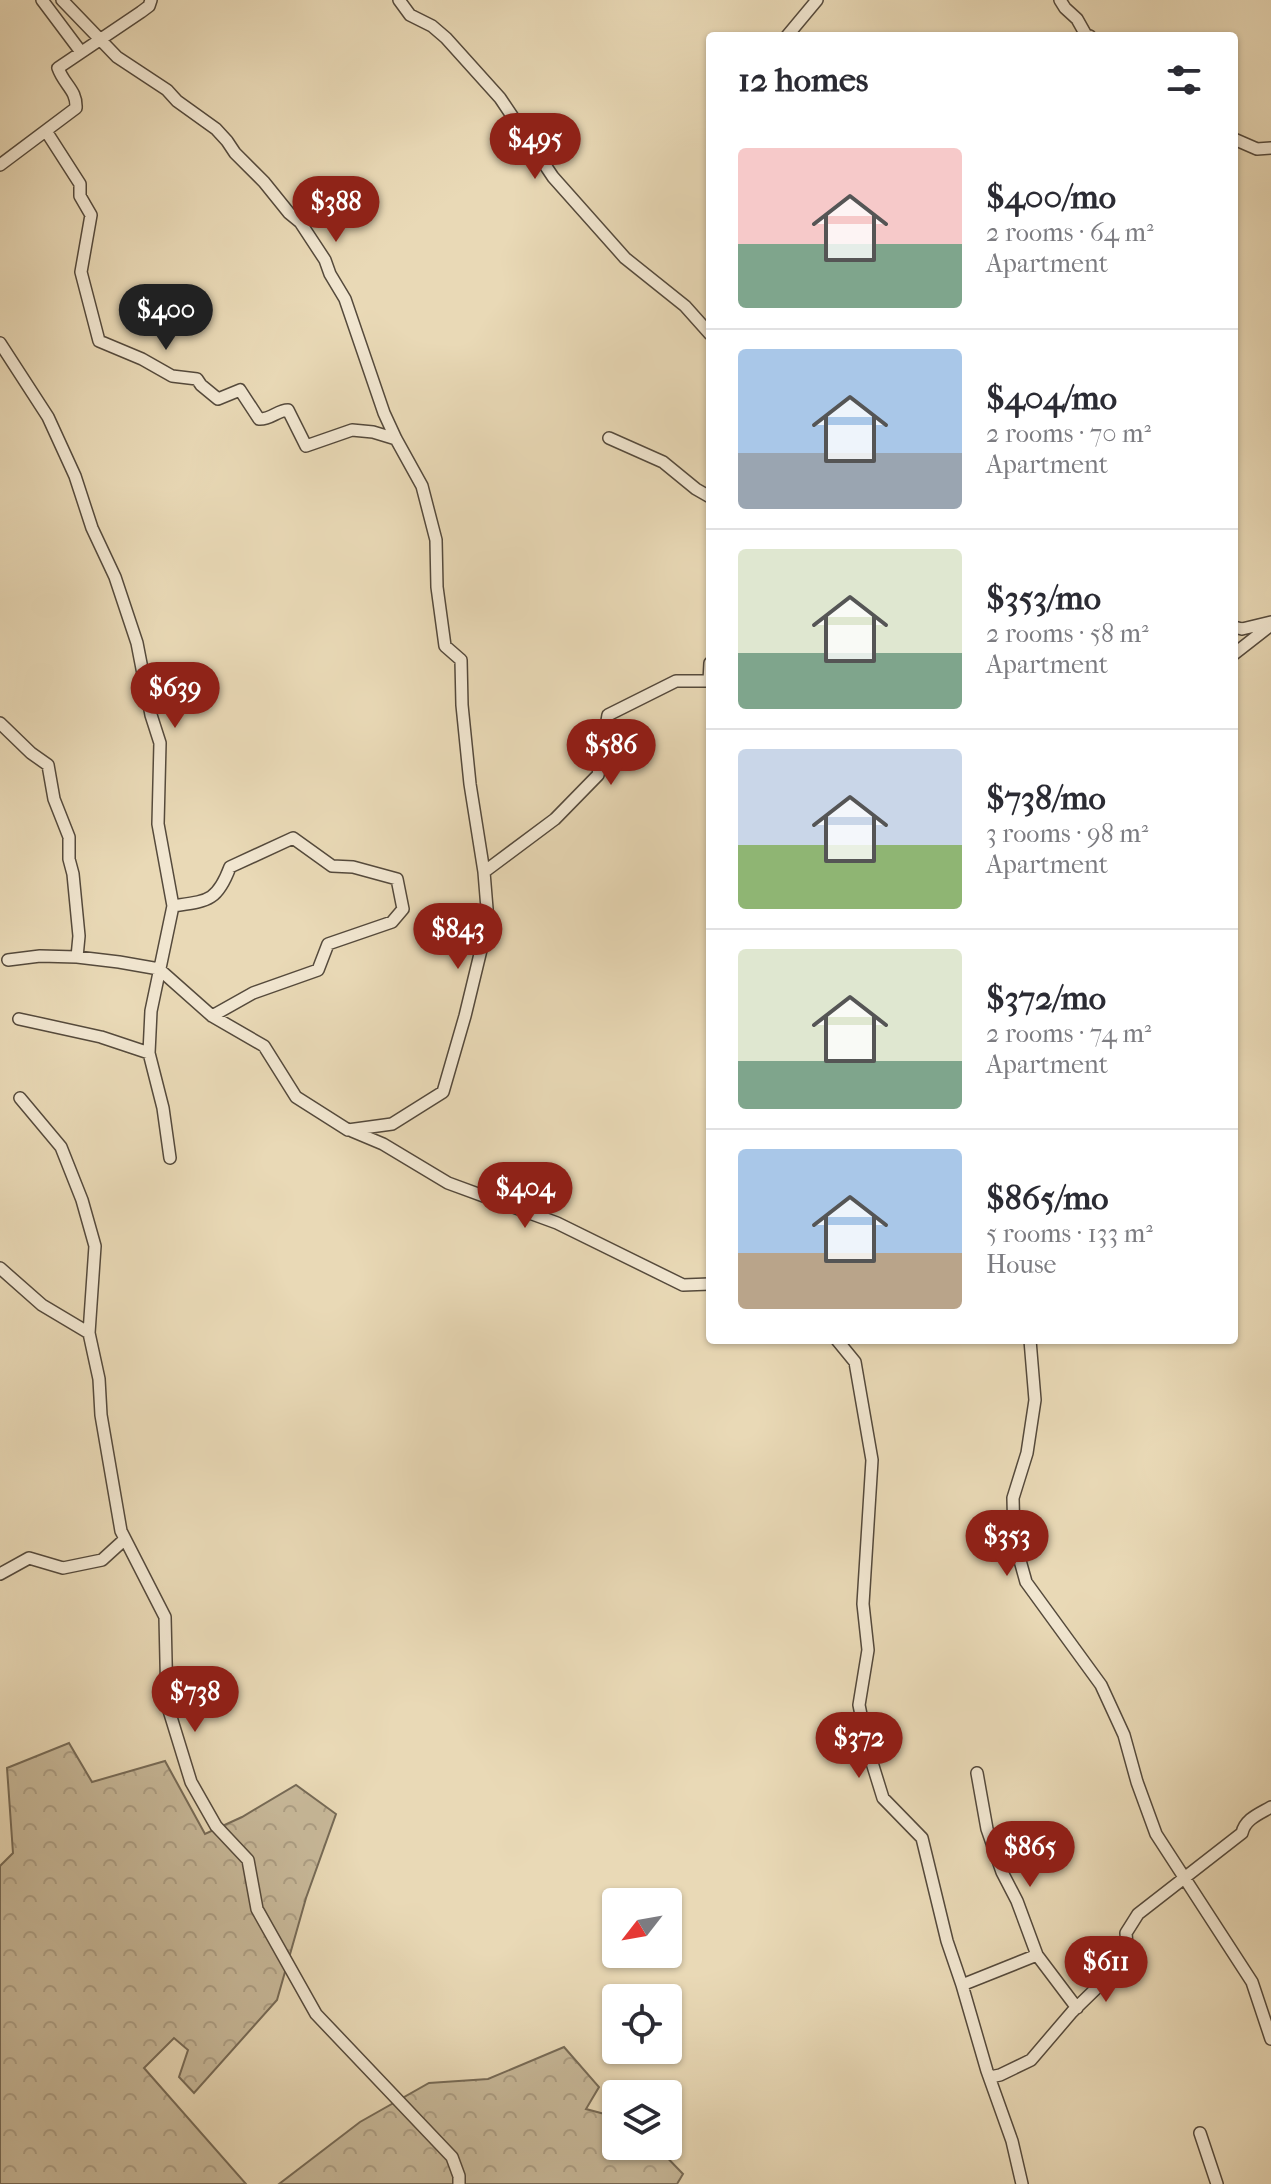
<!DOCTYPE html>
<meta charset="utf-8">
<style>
body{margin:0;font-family:"IM FELL French Canon",serif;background:#f7f7f7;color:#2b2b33;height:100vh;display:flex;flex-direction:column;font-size:30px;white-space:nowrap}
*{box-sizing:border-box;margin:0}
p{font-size:26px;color:#7c7c81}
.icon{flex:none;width:44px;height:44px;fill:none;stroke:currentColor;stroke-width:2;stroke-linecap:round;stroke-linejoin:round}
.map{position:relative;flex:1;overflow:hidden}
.drawer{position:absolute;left:706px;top:32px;width:532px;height:1312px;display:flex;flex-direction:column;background:#fff;border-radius:8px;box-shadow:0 2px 6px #0004}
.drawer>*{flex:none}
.needle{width:52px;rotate:239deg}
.buttons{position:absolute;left:602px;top:1888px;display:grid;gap:16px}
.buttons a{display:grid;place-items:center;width:80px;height:80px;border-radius:8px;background:#fff;box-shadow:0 2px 6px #0004;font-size:40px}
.price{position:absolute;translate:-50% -68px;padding:0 18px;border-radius:28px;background:#8f2418;color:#fff;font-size:26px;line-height:52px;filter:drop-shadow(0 2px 4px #0008)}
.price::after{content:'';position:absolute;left:50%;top:48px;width:24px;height:18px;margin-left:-12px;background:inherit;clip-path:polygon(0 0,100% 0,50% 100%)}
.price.on{background:#222;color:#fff}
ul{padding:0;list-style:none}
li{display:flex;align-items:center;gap:24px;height:200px;padding:0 32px}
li+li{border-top:2px solid #e1e1e2}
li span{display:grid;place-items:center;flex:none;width:224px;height:160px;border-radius:8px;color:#555}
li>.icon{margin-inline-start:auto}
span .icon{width:96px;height:96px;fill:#fffc;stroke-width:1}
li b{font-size:34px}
h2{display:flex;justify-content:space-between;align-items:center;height:96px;padding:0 32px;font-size:34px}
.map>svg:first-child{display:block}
.forest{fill:url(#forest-crowns);stroke:#766a56;stroke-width:2}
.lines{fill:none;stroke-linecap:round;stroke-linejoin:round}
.minor-casing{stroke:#554a3c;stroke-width:14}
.minor{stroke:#f1e6d0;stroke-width:11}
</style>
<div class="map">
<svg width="1271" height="2184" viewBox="0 0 1271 2184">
<defs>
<pattern id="forest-crowns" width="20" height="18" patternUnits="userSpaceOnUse" patternTransform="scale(2)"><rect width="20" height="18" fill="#c8b99a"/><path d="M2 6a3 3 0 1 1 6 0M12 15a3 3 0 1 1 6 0" fill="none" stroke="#ac9e84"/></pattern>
</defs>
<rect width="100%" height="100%" fill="#e9d9b6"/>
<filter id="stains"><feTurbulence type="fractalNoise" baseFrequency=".0025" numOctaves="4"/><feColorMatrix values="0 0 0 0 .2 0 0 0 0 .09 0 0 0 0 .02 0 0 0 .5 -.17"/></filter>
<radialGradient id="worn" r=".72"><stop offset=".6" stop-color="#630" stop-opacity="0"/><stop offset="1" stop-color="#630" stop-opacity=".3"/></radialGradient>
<!-- forest -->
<path class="forest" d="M 69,1743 L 92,1782 L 165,1761 L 205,1834 L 242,1817 L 296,1785 L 336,1814 L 306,1898 L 277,2000 L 194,2093 L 179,2077 L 188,2050 L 174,2038 L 144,2068 L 246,2184 L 0,2184 L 0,1866 L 13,1853 L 7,1768 Z
M 564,2047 L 599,2087 L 586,2109 L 616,2117 L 616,2146 L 656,2146 L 683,2174 L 677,2184 L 279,2184 L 360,2122 L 429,2083 L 488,2079 Z"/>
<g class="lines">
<defs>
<path id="minor" d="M 42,0 L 81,52
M 399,0 L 410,15 L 432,26 L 446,38 L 500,98 L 553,177 L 625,258 L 685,306 L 710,334
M 1060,0 L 1065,8 L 1077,19 L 1086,35 L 1090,36
M 787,36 L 817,0
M 46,131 L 80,184 L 80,196 L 91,215 L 81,272 L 99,341 L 142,359 L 172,376 L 197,379 L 201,385 L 218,399 L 240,390 L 259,419 C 270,420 278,410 288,410 L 306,446 L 352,430 L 373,432 L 396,439
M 1234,139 L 1257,149 L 1271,148
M 0,165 L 76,108 C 77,90 64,85 58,68 L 141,12 L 149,6 L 151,0
M 0,343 L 48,417 L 75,476 L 92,528 L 115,577 L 137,643 L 151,715 L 160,743 L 158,824 L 173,906 L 151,1011 L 149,1053 L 163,1108 L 170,1158
M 609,438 L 663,462 L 696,489 L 710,497
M 1234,627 L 1242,629 L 1271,622
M 1234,654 L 1271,625
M 709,681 L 710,663
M 0,723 L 31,753 L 48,765 L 54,799 L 69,837 L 69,859 L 73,874 L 79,936 L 77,957
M 484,872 L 555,819 L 598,775 L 608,715 L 676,681 L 710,681
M 173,906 C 207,901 217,902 230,867 L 293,838 L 332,866 L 353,867 L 397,879 L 403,909 L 392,922 L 328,944 L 318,970 L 253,993 L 212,1016
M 8,960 L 40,956 L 77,957 L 119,962 L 159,969 L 212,1016 L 264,1046 L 296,1097 L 348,1130 L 392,1124 L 443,1092 L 465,1016 L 488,921 L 484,872 L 470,784 L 462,705 L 461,660 L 445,646 L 437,587 L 436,540 L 422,486 L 396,439 L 384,413 L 345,299 L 330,274 L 325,260 L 300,222 L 289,213 L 264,182 L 235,153 L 227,141 L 216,129 L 177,101 L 167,90 L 117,57 L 62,0
M 19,1019 L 101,1037 L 149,1053
M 20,1098 L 61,1147 L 82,1200 L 95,1246 L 89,1333
M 352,1131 L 383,1144 L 448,1183 L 557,1223 L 683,1285 L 710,1284
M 0,1268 L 42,1305 L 89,1333 L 99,1379 L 101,1415 L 121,1531 L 165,1617 L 167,1704 L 191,1782 L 216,1826 L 248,1860 L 257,1909 L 316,2014 L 452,2157 L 459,2176 L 459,2184
M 837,1340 L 855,1362 L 872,1460 L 863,1604 L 868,1650 L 859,1705 L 869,1753 L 883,1798 L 922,1838 L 947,1941 L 962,1985 L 987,2071 L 1012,2141 L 1022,2184
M 1030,1340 L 1035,1400 L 1027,1453 L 1013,1498 L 1014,1539 L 1026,1582 L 1101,1685 L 1124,1735 L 1137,1782 L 1156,1834 L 1252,1982 L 1271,2039
M 0,1574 L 29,1558 L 63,1568 L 102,1560 L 125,1539
M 977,1773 L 987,1829 L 1002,1872 L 1017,1901 L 1037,1955 L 1077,2008
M 962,1985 L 1037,1955
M 990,2077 L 1000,2075 L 1031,2060 L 1072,2012 L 1108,1977 L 1127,1946 L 1126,1933 L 1138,1914 L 1242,1833 C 1245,1819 1259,1814 1271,1807
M 1200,2133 L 1217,2184"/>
</defs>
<!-- minor casing -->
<use href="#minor" class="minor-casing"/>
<!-- minor -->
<use href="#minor" class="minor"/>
</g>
<rect width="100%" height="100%" filter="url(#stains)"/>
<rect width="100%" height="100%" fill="url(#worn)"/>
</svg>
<div class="buttons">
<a><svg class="needle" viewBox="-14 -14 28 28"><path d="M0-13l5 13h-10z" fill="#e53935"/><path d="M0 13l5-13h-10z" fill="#7c7c81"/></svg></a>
<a><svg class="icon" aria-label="locate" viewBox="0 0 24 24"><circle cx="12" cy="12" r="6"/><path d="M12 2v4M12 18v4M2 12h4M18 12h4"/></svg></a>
<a><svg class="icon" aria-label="layers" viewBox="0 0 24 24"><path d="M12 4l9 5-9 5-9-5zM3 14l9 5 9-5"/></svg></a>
</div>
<b class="price" style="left:535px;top:181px">$495</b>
<b class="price" style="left:336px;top:244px">$388</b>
<b class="price on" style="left:166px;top:352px">$400</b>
<b class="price" style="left:175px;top:730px">$639</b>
<b class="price" style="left:611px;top:787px">$586</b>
<b class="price" style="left:458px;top:971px">$843</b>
<b class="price" style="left:525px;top:1230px">$404</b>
<b class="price" style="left:1007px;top:1578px">$353</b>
<b class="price" style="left:195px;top:1734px">$738</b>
<b class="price" style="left:859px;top:1780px">$372</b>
<b class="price" style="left:1030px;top:1889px">$865</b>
<b class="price" style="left:1106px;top:2004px">$611</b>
<section class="drawer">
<h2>12 homes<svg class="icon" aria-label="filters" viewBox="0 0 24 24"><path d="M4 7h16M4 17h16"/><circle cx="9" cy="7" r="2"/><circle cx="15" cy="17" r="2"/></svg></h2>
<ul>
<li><span style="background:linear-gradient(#f6c9c9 60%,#7fa58c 0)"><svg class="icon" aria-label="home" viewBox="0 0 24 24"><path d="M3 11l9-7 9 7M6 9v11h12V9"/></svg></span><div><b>$400/mo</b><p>2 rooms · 64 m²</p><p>Apartment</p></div></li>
<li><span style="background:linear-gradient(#a9c7e8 65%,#9aa5b1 0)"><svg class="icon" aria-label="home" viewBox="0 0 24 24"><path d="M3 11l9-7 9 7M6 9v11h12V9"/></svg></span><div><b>$404/mo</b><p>2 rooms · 70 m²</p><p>Apartment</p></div></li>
<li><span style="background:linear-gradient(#dfe7d0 65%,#7fa58c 0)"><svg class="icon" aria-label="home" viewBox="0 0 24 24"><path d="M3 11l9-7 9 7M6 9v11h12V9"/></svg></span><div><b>$353/mo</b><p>2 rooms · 58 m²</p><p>Apartment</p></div></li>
<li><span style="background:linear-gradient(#c9d6e8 60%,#8fb573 0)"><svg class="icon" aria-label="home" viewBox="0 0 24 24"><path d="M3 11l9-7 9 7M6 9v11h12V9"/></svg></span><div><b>$738/mo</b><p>3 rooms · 98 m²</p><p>Apartment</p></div></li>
<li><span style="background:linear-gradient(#dfe7d0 70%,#7fa58c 0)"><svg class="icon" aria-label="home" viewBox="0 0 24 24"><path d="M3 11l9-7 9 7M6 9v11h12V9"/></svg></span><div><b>$372/mo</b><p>2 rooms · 74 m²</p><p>Apartment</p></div></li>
<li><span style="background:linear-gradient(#a9c7e8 65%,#b9a48a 0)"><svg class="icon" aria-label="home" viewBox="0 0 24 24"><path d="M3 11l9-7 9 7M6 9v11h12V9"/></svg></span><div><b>$865/mo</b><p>5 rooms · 133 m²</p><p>House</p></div></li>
</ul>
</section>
</div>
